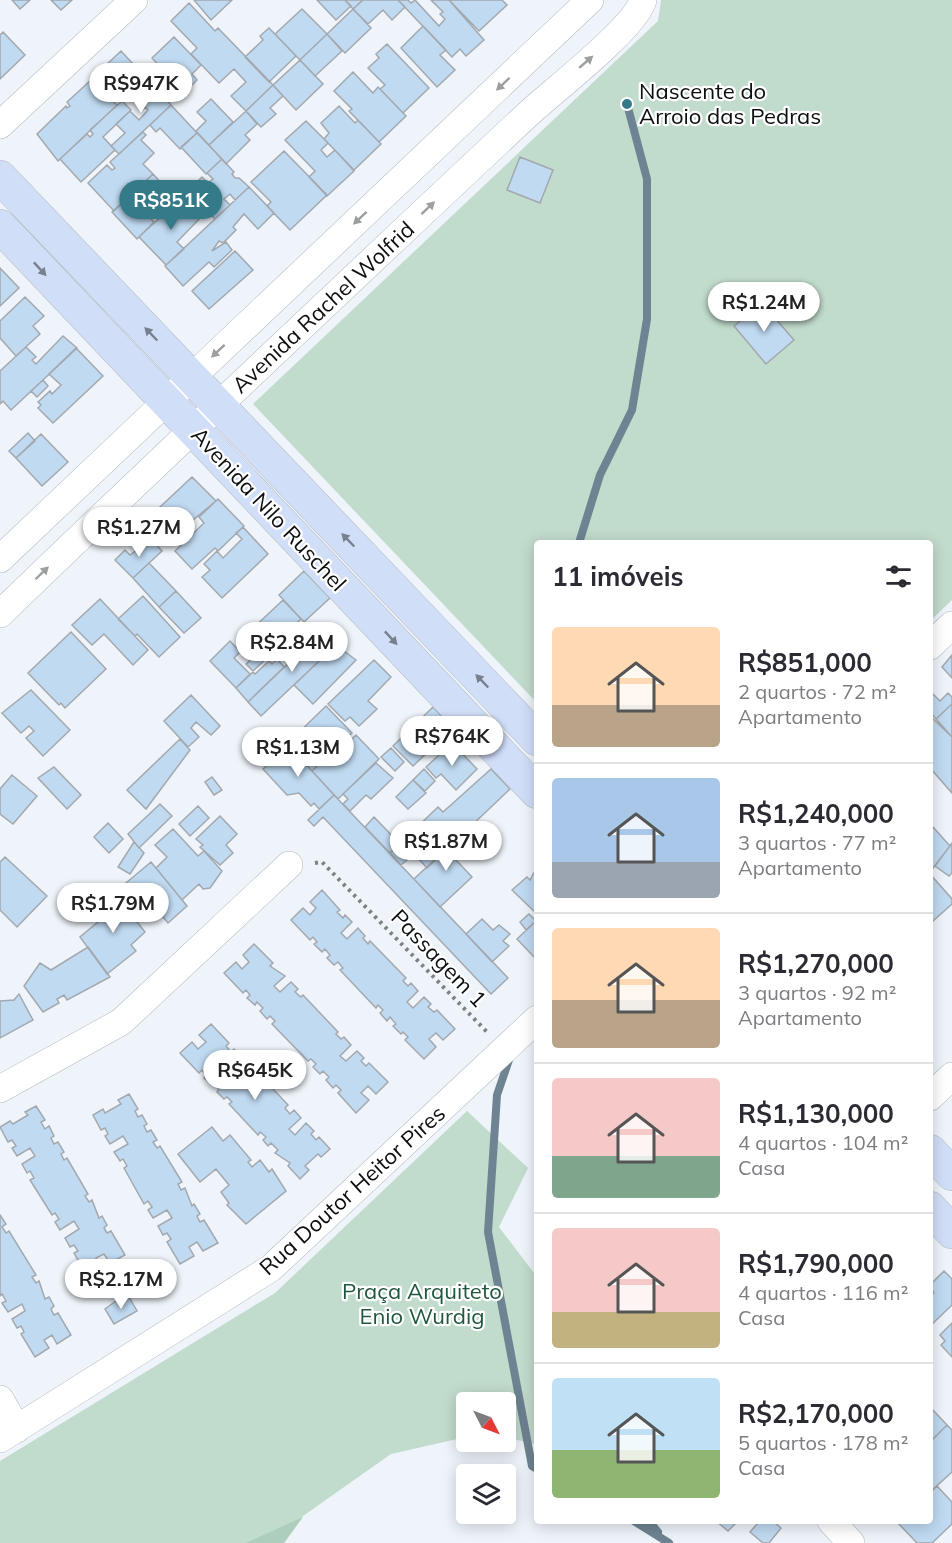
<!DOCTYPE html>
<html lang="pt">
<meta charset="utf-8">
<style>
body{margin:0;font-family:Mulish,sans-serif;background:#f7f7f7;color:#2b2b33;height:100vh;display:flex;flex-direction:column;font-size:22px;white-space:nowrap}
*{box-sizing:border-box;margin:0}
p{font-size:20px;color:#7c7c81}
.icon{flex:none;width:33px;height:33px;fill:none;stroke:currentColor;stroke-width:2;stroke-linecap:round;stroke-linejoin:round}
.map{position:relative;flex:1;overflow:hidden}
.side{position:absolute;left:534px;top:540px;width:399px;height:984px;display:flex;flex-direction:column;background:#fff;border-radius:6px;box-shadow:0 3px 15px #0003}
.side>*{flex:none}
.needle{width:39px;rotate:132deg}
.fabs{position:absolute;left:456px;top:1392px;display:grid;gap:12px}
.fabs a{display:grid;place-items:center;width:60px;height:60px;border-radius:6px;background:#fff;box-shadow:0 3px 15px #0003;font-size:30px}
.price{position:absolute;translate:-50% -51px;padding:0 14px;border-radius:21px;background:#fff;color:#222;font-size:20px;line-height:39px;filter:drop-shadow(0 2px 3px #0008)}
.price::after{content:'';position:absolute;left:50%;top:36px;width:18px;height:14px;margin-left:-9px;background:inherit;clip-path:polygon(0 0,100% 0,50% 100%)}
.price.current{background:#357a88;color:#fff}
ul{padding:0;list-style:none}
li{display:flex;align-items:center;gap:18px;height:150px;padding:0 18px}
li+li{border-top:2px solid #e1e1e2}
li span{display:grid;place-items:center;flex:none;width:168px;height:120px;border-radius:6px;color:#555}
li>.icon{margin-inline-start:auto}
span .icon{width:72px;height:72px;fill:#fffc;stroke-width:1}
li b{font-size:26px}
h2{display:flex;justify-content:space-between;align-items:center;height:72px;padding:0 18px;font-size:26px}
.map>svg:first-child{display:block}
.green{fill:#c1dbcc}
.forest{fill:#aecebd}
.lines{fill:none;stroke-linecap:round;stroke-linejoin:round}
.stream{stroke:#6e8492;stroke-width:8}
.building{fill:#c0daf1;stroke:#a3a8ae;stroke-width:1.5}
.street-casing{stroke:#b3b9be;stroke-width:28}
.secondary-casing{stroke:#b3b9be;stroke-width:34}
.path{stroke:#7d8185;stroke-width:4;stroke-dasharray:3 4.5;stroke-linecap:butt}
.street{stroke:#fff;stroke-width:27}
.secondary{stroke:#d1def8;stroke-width:33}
.oneway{fill:#9d9e9f}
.oneway2{fill:#78808f}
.poi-dot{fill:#357a88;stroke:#fff;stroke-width:2}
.labels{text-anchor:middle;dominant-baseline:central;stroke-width:4.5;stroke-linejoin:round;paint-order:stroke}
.poi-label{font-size:22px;fill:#0b0d0f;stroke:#fff;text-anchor:start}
.street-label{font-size:22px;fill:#0b0d0f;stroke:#fff}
.park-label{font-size:22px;fill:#1f573e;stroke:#fff}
</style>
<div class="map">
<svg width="952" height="1543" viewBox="0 0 952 1543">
<rect width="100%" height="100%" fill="#eef4fa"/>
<!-- green -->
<path class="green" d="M 661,0 L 952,0 L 952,600 L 930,621 L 930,543 L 537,543 L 537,703 L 253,404 L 658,21 Z
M 467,1111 L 528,1168 L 499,1227 L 537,1277 L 537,1445 L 506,1437 L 506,1402 L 466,1402 L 466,1437 L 391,1454 L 303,1516 L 284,1543 L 0,1543 L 0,1461 L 275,1293 Z"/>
<!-- forest -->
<path class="forest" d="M 303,1517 L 284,1543 L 246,1543 Z"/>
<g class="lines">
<!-- stream -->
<path class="stream" d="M 579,543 L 600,475 L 632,410 L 647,319 L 647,179 L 627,104
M 510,1057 L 497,1095 L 488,1232 L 532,1466 L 537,1469
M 634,1521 L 669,1543
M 649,1521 L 658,1532"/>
</g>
<!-- building -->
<path class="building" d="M 12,0 L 30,0 L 20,9 Z
M 51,0 L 72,0 L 61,10 Z
M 194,0 L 232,0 L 211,20 Z
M 317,0 L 345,0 L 351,6 L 336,20 Z
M 345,0 L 363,0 L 353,9 Z
M 363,0 L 398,0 L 405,7 L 392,20 L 383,10 L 368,24 L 353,9 Z
M 398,0 L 408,0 L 411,3 L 415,0 L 439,26 L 445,19 L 440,14 L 443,12 L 431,0 L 449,0 L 484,40 L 466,56 L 460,49 L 452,57 Z
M 452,0 L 502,0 L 507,5 L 479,31 L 450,1 Z
M 189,3 L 215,31 L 218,28 L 273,85 L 246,111 L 231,96 L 246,82 L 234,69 L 219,83 L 191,54 L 197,48 L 171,21 Z
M 302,9 L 327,34 L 300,60 L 275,34 Z
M 353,9 L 371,28 L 345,53 L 327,34 Z
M 423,26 L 446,50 L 440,55 L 455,70 L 437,87 L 401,48 Z
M 269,28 L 296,56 L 269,82 L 245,57 L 263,40 L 260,36 Z
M 3,32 L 25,55 L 0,79 L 0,35 Z
M 327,34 L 342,51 L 315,76 L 300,60 Z
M 174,37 L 201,65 L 192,74 L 197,80 L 184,93 L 152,58 Z
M 387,44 L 429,88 L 403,113 L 380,89 L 385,85 L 368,68 L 379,58 L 376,54 Z
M 121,51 L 146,78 L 130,93 L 104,67 Z
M 300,60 L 323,84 L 296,110 L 273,85 Z
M 353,72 L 373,93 L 378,87 L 406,116 L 379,142 L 349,111 L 352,109 L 334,91 Z
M 146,78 L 171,105 L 119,154 L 111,146 L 125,133 L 116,124 L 130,111 L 139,120 L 148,110 L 145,107 L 142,110 L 128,95 Z
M 91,80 L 117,105 L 58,161 L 37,134 L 66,106 L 67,108 L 70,106 L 67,102 Z
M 273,85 L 283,96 L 270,108 L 276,114 L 261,127 L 246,111 Z
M 211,99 L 233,122 L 209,145 L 196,131 L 206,121 L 197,112 Z
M 122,101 L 131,110 L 103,137 L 115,150 L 81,182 L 60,159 L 87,134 L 90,137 L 93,134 L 90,130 Z
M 171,105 L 197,133 L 180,149 L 160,128 L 156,132 L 150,125 Z
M 339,106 L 355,123 L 358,120 L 381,144 L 354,170 L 324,139 L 329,133 L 321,123 Z
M 246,111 L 257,124 L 245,135 L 250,140 L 226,164 L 209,145 Z
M 306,121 L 328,143 L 321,150 L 327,157 L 335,150 L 354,171 L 327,196 L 309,177 L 315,171 L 285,140 Z
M 143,132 L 146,135 L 141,140 L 154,153 L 143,164 L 153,174 L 114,211 L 88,183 L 107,165 L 112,170 L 115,168 L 110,162 Z
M 197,133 L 222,159 L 206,174 L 181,147 Z
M 284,151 L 327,195 L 290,230 L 267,206 L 271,202 L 251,182 Z
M 520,157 L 553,170 L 540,203 L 507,190 Z
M 222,159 L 234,172 L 232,174 L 235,178 L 239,178 L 249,187 L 235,200 L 230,194 L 224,199 L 230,205 L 215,219 L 188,191 L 202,177 L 208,183 L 213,179 L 207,173 Z
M 153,174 L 172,195 L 149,217 L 154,222 L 137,239 L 112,212 Z
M 249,187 L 274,213 L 258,229 L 244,214 L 233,227 L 236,230 L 223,243 L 219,241 L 212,251 L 226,242 L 232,250 L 214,267 L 209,262 L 183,286 L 165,266 Z
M 181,198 L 202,216 L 177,242 L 184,249 L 166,265 L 139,237 Z
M 235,251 L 253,270 L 209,309 L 192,291 Z
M 0,268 L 19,288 L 0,306 Z
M 25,297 L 44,316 L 33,326 L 40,334 L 16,356 L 0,338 L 0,321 Z
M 762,303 L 794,340 L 766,364 L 734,326 Z
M 63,336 L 77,348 L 11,410 L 3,401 L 0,404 L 0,371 L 26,347 L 36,357 L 32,360 L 36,364 Z
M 76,348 L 103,376 L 53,423 L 38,408 L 41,405 L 38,402 L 50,391 L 52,394 L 61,385 L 49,374 Z
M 43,380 L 48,386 L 37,397 L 31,391 Z
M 28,433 L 35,441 L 16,458 L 9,451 Z
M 41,434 L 68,462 L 42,486 L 16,458 Z
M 192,477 L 216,501 L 164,544 L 144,522 Z
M 218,499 L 244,526 L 218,551 L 215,548 L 192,569 L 175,551 L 204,523 L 199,517 Z
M 243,527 L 268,554 L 222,598 L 202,577 L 210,570 L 204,564 L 217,551 L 223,558 L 242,539 L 236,533 Z
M 151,539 L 162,551 L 133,578 L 115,560 L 125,550 L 130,555 Z
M 149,563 L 176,591 L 159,607 L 133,578 Z
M 304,571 L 330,598 L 304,622 L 279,595 Z
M 176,591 L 201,618 L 184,633 L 159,607 Z
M 143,596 L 180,637 L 159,657 L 137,634 L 135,636 L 118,619 Z
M 100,599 L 148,650 L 133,665 L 104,634 L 92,645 L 72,625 Z
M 283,600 L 301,619 L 266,652 L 248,633 Z
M 322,631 L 336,645 L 261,716 L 248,702 Z
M 71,632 L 106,669 L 65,708 L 61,703 L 59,705 L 28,673 Z
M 230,641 L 240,652 L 234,658 L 250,674 L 236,688 L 210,661 Z
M 336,645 L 356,660 L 313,704 L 294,685 Z
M 261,651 L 267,658 L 253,671 L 246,664 Z
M 952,655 L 952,678 L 942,667 Z
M 277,659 L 284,667 L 248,702 L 236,688 L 253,672 L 255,674 L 269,661 L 272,664 Z
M 374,660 L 391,677 L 368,701 L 377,709 L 359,726 L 350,717 L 345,721 L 328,704 Z
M 31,690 L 70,730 L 43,756 L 26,738 L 34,731 L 29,726 L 21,733 L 2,713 Z
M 930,691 L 940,701 L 948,693 L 952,697 L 952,704 L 936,719 L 930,712 Z
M 191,695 L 220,726 L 211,735 L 196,722 L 191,728 L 199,737 L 188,747 L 164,721 Z
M 952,704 L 952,737 L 936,719 Z
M 326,706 L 352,733 L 312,771 L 287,744 Z
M 433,707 L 453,728 L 413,766 L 393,746 Z
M 930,716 L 952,737 L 952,793 L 930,768 Z
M 356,735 L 379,759 L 338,799 L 312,771 L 332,752 L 335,755 Z
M 180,739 L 190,750 L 146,809 L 127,790 Z
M 452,743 L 477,769 L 456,790 L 441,774 L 436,778 L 426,767 Z
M 289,746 L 334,795 L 319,809 L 314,803 L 311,806 L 299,793 L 287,795 L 263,769 Z
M 391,748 L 404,762 L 395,771 L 381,757 Z
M 376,763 L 393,778 L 371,799 L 366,795 L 350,811 L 343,804 L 348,799 L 343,794 Z
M 54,767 L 81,795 L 67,809 L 38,778 Z
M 424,769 L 435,781 L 425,791 L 413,780 Z
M 491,769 L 510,789 L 427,868 L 414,854 L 401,865 L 390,853 L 438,807 L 443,812 Z
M 12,775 L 37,796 L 13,824 L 0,814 L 0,789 Z
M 212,777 L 222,790 L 214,795 L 205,782 Z
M 413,780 L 426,793 L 408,809 L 396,797 Z
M 334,795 L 508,978 L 491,994 L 323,817 L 314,826 L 308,820 Z
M 160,804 L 172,816 L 139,848 L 128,834 Z
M 198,806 L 209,818 L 190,836 L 179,824 Z
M 220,816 L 237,834 L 226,845 L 233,853 L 220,865 L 200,847 L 203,845 L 196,839 Z
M 374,817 L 400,844 L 390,853 L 365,827 Z
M 108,823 L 123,839 L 109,853 L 94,837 Z
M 933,827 L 950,846 L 930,872 L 930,830 Z
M 173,829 L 198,856 L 204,851 L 222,871 L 210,888 L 203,889 L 199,884 L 182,900 L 156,868 L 167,857 L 155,845 Z
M 465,831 L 475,842 L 456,860 L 472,877 L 440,907 L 414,879 Z
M 134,842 L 144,853 L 130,874 L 118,867 Z
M 952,843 L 952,873 L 949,876 L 935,866 Z
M 5,857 L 47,896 L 17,927 L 0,910 L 0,862 Z
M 151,862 L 187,906 L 168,923 L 153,905 L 145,913 L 134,899 L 125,907 L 114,893 Z
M 537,867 L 537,914 L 512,890 L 527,877 L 530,880 Z
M 930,874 L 952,899 L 952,904 L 933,921 L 930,918 Z
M 322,890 L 340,910 L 337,912 L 343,918 L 345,915 L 352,922 L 341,933 L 347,939 L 358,928 L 365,936 L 363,938 L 368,944 L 370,941 L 406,978 L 403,981 L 408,986 L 411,983 L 418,991 L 407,1002 L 413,1008 L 424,997 L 431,1004 L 428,1007 L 434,1012 L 437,1010 L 455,1029 L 443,1040 L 436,1033 L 429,1039 L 436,1047 L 424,1059 L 405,1040 L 408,1037 L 403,1032 L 401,1034 L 393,1026 L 396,1024 L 390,1017 L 387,1021 L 380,1013 L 383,1010 L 378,1005 L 376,1008 L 340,970 L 343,968 L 338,962 L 334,965 L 327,958 L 330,955 L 325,949 L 322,952 L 314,944 L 317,942 L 313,937 L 310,940 L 291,920 L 303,908 L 310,915 L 316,908 L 310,902 Z
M 114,893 L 145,932 L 131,945 L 136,951 L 107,974 L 80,937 L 104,917 L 96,907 Z
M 529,914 L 536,921 L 526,930 L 520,922 Z
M 482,919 L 493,930 L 499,925 L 510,934 L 503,941 L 509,946 L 492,962 L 466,934 Z
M 537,920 L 537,954 L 534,957 L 517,939 Z
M 254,944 L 273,963 L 270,966 L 285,976 L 274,986 L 280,992 L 291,982 L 298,989 L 295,992 L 301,997 L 303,995 L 338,1032 L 336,1034 L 341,1039 L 344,1037 L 351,1045 L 340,1056 L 346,1061 L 357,1051 L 364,1058 L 361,1061 L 366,1066 L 369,1063 L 388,1082 L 376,1094 L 368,1086 L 361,1093 L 369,1100 L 356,1113 L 338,1093 L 341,1090 L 336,1085 L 333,1088 L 326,1080 L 329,1077 L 323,1071 L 320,1074 L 313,1067 L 316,1064 L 311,1059 L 308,1061 L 272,1024 L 275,1021 L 270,1016 L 267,1019 L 260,1011 L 263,1008 L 257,1002 L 255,1005 L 247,998 L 250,995 L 246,990 L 243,993 L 224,973 L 236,962 L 242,969 L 249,962 L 243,955 Z
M 88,947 L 110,977 L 67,1000 L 64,995 L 57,999 L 59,1003 L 43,1012 L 24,986 L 40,963 L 51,970 Z
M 19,994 L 33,1020 L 0,1038 L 0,1001 L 14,1000 Z
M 211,1024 L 229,1043 L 226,1046 L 231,1052 L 234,1049 L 241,1057 L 230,1067 L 236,1073 L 247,1062 L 254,1070 L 252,1072 L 257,1078 L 260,1075 L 288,1105 L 285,1108 L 290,1114 L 294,1110 L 301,1118 L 289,1129 L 295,1135 L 306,1123 L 314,1131 L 311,1134 L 316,1140 L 319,1137 L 330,1149 L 321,1157 L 318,1154 L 305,1166 L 309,1170 L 300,1179 L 288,1166 L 290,1163 L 275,1153 L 278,1150 L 271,1143 L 268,1146 L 263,1140 L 266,1137 L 260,1132 L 258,1135 L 229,1104 L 232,1102 L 227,1097 L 224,1099 L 217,1092 L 219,1089 L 204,1078 L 206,1075 L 202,1070 L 199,1073 L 180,1053 L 192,1042 L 198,1049 L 206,1042 L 199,1035 Z
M 129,1094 L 138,1109 L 135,1111 L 138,1117 L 142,1115 L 147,1124 L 144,1126 L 147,1132 L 151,1130 L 157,1140 L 153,1142 L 157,1148 L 160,1146 L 182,1182 L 178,1184 L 181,1190 L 185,1188 L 192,1206 L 194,1204 L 200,1214 L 197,1216 L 200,1222 L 204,1220 L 218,1243 L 203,1251 L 197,1242 L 189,1247 L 194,1256 L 180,1264 L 167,1242 L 171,1239 L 167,1233 L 163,1235 L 158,1226 L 172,1218 L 167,1210 L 153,1218 L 148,1210 L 152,1207 L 148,1201 L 144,1204 L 124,1168 L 127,1166 L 123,1159 L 120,1161 L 114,1152 L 128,1144 L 123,1136 L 110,1144 L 105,1136 L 108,1134 L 105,1128 L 101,1130 L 93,1115 L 103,1109 L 105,1113 L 121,1104 L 118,1100 Z
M 36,1106 L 45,1120 L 41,1122 L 45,1129 L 49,1126 L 54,1136 L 51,1138 L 54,1144 L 58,1142 L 64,1152 L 61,1154 L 64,1160 L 67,1158 L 88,1194 L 85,1196 L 89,1202 L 92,1200 L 99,1218 L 102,1216 L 107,1225 L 104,1228 L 107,1233 L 111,1231 L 125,1255 L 110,1263 L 104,1254 L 96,1258 L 101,1267 L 87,1276 L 74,1253 L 78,1251 L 74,1245 L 70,1247 L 65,1238 L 79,1229 L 74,1221 L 60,1230 L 55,1222 L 59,1219 L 55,1213 L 52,1215 L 30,1180 L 34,1178 L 30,1171 L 27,1173 L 22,1164 L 35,1156 L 30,1148 L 17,1156 L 12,1148 L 16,1146 L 12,1140 L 8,1142 L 0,1127 L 10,1121 L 13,1124 L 28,1115 L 25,1112 Z
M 212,1127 L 223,1141 L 230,1135 L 251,1160 L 248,1162 L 252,1167 L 260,1160 L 269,1172 L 272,1169 L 286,1191 L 246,1224 L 227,1205 L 229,1203 L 221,1192 L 229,1185 L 216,1169 L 200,1182 L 178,1154 Z
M 0,1215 L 6,1224 L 2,1227 L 6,1233 L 9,1231 L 36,1275 L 32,1277 L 36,1283 L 39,1281 L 45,1299 L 49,1297 L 54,1306 L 51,1309 L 54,1315 L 58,1313 L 71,1335 L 57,1344 L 52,1335 L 44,1340 L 49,1348 L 35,1357 L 21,1334 L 24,1332 L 21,1326 L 17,1328 L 12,1319 L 25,1311 L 22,1304 L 8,1312 L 2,1303 L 6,1301 L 2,1294 L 0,1296 Z
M 944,1271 L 952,1279 L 952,1305 L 930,1326 L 930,1296 L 934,1293 L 930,1285 Z
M 123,1296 L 125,1299 L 129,1297 L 137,1311 L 114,1324 L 105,1309 Z
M 952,1323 L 952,1357 L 941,1345 L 945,1341 L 940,1335 Z
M 930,1407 L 947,1425 L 930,1442 Z
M 947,1425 L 952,1430 L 952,1472 L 931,1491 L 930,1442 Z
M 937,1486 L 952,1502 L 952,1524 L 932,1543 L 917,1543 L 898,1523 L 901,1521 L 930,1521 L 930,1493 Z
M 716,1521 L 738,1521 L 728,1531 Z
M 753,1521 L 773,1521 L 781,1528 L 769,1543 L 763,1543 L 750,1532 L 757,1524 Z"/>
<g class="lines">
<defs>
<path id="street" d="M 0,125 L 134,0
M 0,559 L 590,0
M 0,614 C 174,446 351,280 528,114 C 553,91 636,27 643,0
M 930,646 L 952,625
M 0,1089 L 121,1022 L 289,865
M 930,1097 L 952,1076
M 0,1399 L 17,1429
M 0,1439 L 271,1268 L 537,1019
M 831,1521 L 851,1543"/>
<path id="secondary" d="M 0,177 L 537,739
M 0,226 L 537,792
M 930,1151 L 952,1174
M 930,1208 L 952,1232"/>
</defs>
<!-- street casing -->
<use href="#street" class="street-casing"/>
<!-- secondary casing -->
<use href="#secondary" class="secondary-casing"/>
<!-- path -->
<path class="path" d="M 315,863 L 322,862 L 487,1032"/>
<!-- street -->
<use href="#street" class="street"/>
<!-- secondary -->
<use href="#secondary" class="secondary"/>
</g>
<!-- one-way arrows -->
<defs><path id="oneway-solid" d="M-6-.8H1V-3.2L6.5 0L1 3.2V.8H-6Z" transform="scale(1.5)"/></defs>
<g class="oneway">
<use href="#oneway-solid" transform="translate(586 62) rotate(-41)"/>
<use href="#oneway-solid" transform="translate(503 84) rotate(137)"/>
<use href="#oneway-solid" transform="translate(428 208) rotate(-43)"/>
<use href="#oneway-solid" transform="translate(360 218) rotate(137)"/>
<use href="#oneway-solid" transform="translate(218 351) rotate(137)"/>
<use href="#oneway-solid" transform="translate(42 573) rotate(-44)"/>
</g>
<g class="oneway2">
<use href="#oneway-solid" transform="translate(40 269) rotate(47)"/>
<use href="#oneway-solid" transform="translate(151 334) rotate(-134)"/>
<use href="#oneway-solid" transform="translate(348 540) rotate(-134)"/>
<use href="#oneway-solid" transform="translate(391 638) rotate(47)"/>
<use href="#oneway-solid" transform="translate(482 681) rotate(-134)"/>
</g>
<!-- markers -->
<circle class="poi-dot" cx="627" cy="104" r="6"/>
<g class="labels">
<!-- poi labels -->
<g class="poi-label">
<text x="639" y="91">Nascente do<tspan x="639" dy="25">Arroio das Pedras</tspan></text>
</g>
<!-- street labels -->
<g class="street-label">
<text transform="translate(323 307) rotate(-43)">Avenida Rachel Wolfrid</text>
<text transform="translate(269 509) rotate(47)">Avenida Nilo Ruschel</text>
<text transform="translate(439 958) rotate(46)">Passagem 1</text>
<text transform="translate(352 1190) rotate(-42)">Rua Doutor Heitor Pires</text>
</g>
<!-- park labels -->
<g class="park-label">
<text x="422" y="1291">Praça Arquiteto<tspan x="422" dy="25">Enio Wurdig</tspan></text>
</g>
</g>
</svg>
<div class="fabs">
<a><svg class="needle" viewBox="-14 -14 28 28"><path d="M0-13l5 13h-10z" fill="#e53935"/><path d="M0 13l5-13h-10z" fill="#7c7c81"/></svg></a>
<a><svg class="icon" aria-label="layers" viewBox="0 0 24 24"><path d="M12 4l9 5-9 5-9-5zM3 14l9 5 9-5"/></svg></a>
</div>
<b class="price" style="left:141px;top:114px">R$947K</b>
<b class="price current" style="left:171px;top:231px">R$851K</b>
<b class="price" style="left:764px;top:333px">R$1.24M</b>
<b class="price" style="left:139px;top:558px">R$1.27M</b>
<b class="price" style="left:292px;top:673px">R$2.84M</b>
<b class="price" style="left:452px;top:767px">R$764K</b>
<b class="price" style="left:298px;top:778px">R$1.13M</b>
<b class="price" style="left:446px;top:872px">R$1.87M</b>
<b class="price" style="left:113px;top:934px">R$1.79M</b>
<b class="price" style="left:255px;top:1101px">R$645K</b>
<b class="price" style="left:121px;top:1310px">R$2.17M</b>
<section class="side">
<h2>11 imóveis<svg class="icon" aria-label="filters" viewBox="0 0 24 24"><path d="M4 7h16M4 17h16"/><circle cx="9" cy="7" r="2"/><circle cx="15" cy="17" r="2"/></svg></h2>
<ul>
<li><span style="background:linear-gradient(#ffd9b3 65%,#b9a48a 0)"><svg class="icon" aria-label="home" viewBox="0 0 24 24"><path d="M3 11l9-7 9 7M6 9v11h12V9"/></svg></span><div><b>R$851,000</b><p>2 quartos · 72 m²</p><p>Apartamento</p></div></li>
<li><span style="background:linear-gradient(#a9c7e8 70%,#9aa5b1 0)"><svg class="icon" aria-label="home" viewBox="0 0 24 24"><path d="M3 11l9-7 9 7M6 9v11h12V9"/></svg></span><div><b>R$1,240,000</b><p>3 quartos · 77 m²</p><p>Apartamento</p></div></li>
<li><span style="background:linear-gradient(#ffd9b3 60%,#b9a48a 0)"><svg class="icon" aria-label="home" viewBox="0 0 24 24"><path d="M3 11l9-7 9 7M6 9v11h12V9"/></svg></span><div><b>R$1,270,000</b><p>3 quartos · 92 m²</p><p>Apartamento</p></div></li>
<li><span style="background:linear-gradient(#f6c9c9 65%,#7fa58c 0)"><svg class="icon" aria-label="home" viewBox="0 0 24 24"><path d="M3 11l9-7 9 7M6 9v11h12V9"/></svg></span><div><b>R$1,130,000</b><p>4 quartos · 104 m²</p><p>Casa</p></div></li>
<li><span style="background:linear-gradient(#f6c9c9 70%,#c2b280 0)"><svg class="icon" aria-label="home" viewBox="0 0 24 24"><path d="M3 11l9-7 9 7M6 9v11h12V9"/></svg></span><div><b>R$1,790,000</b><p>4 quartos · 116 m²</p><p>Casa</p></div></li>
<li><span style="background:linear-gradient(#bfe0f5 60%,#8fb573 0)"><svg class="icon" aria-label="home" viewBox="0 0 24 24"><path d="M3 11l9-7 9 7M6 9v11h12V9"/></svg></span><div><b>R$2,170,000</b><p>5 quartos · 178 m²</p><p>Casa</p></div></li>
</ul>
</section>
</div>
